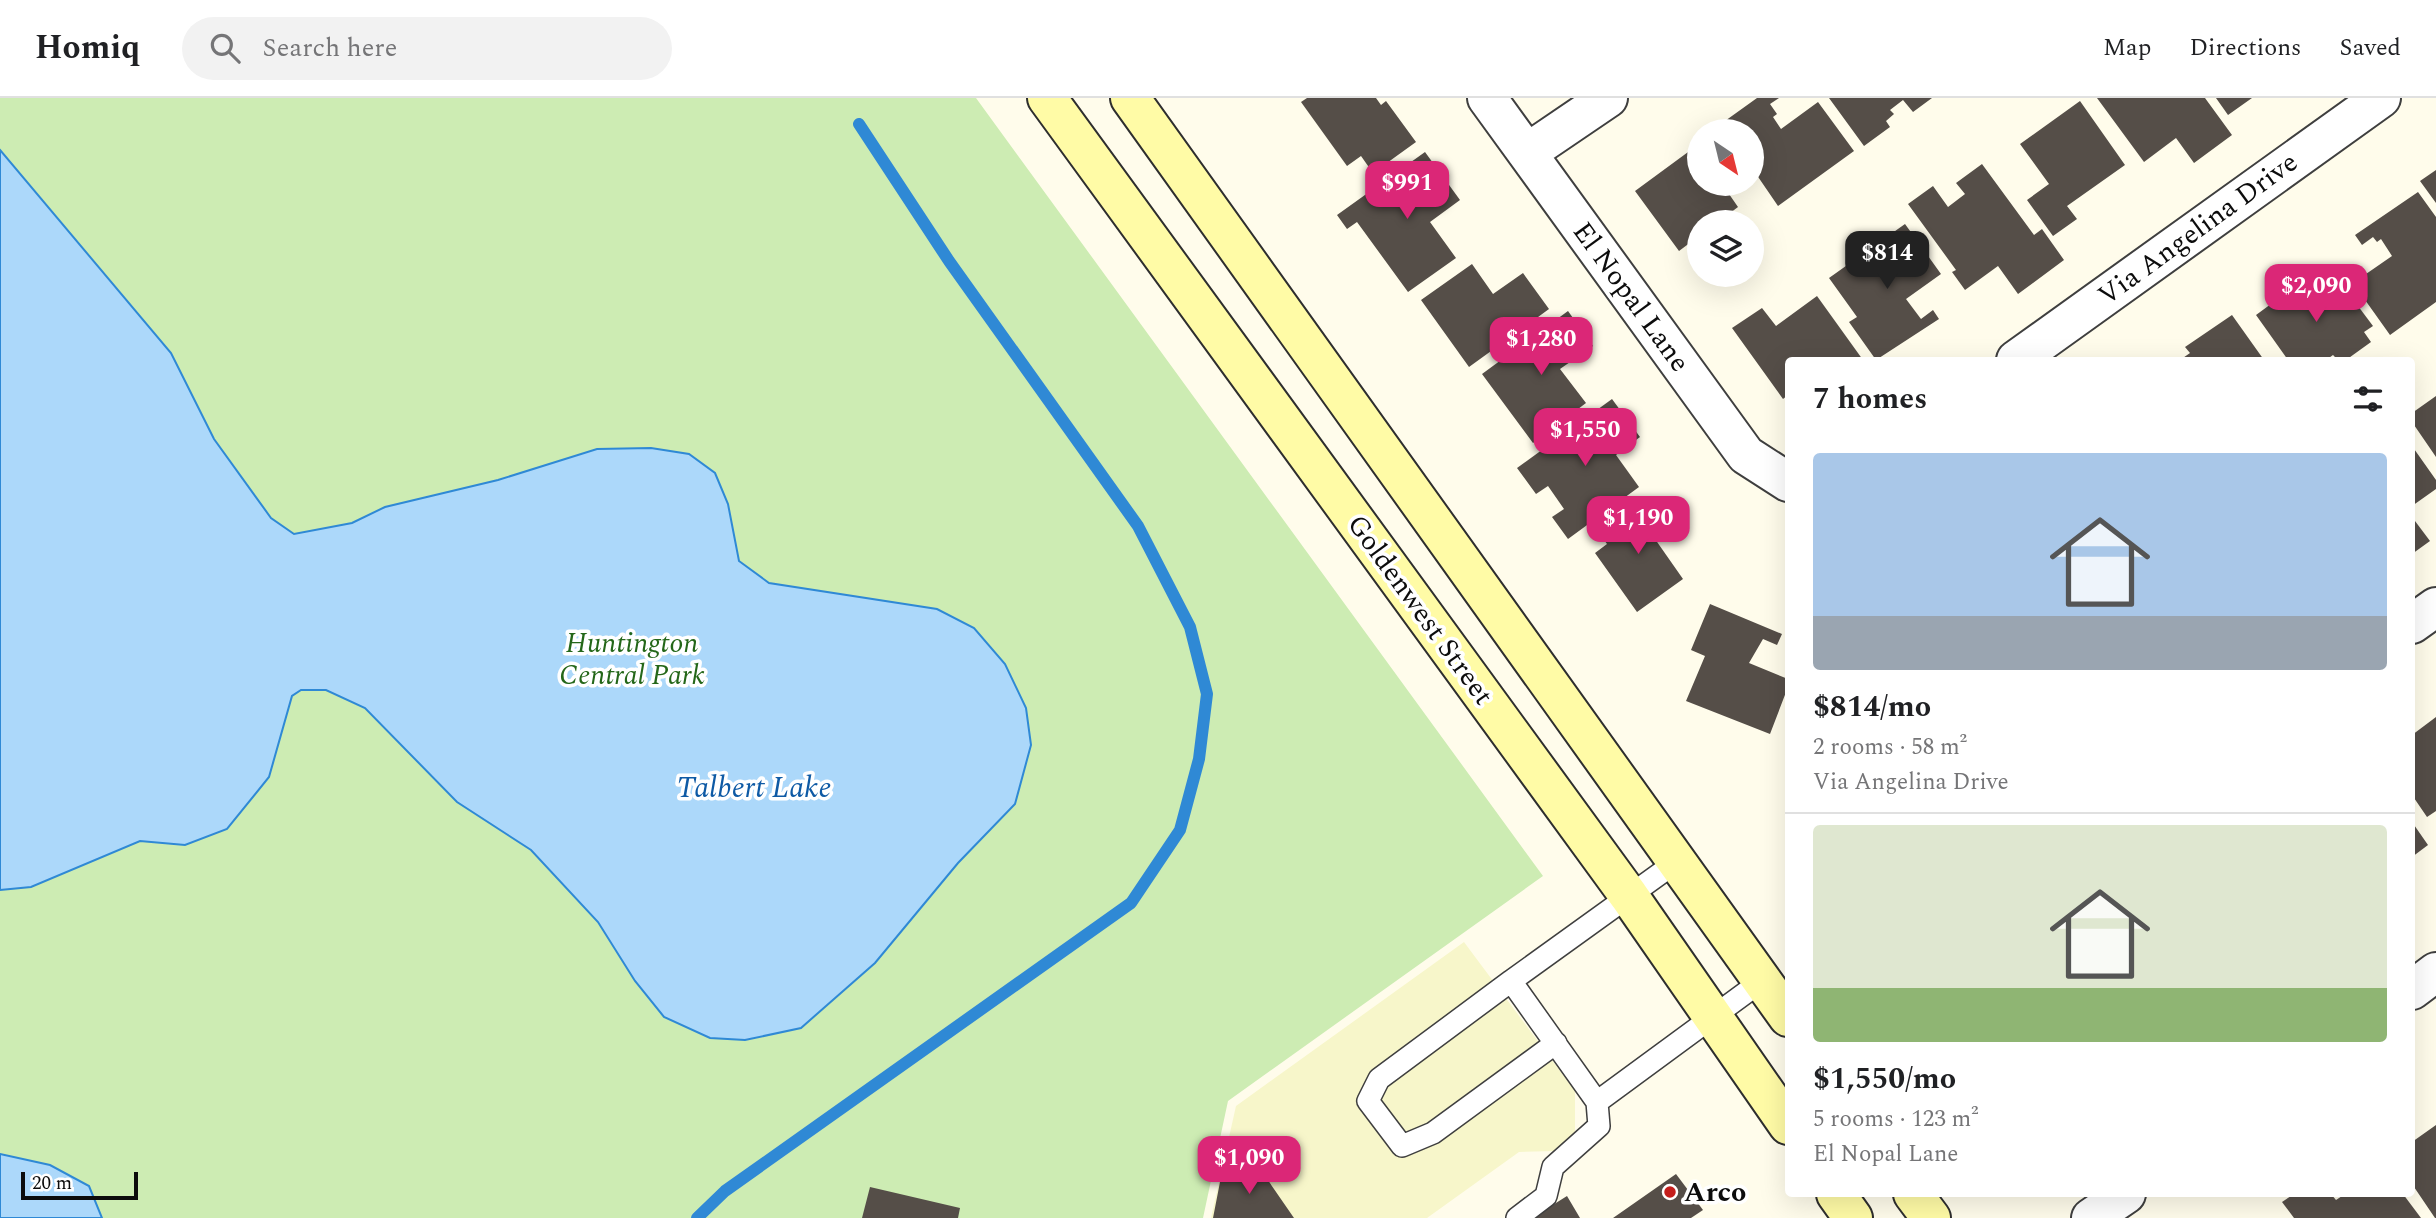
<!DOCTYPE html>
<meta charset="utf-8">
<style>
body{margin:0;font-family:Spectral,serif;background:#f2f2f2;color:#202124;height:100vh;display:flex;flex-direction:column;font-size:26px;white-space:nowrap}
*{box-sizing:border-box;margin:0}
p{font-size:23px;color:#757577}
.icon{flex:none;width:38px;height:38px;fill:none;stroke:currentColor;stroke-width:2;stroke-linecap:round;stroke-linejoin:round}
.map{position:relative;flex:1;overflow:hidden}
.side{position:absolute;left:1785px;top:259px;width:630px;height:840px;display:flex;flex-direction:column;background:#fff;border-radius:7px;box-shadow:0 7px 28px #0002}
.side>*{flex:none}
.needle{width:46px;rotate:145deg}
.buttons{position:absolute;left:1687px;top:21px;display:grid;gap:14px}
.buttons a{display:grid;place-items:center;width:77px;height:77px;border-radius:50%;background:#fff;box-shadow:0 7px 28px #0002;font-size:35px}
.scale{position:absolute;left:21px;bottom:18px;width:117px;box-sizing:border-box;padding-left:7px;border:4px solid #0c0c0c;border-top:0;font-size:19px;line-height:24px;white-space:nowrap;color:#0c0c0c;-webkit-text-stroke:5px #fff;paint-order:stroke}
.price{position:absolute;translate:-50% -60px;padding:0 16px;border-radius:14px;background:#db2777;color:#fff;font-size:23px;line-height:46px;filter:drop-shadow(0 2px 4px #0008)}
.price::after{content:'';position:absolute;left:50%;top:42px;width:21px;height:16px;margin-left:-10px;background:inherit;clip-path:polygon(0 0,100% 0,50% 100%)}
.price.selected{background:#222;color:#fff}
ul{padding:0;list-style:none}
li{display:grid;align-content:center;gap:14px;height:371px;padding:0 28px}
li+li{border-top:2px solid #e0e0e0}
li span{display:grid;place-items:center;height:217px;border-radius:7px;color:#555}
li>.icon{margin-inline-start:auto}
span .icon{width:126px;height:126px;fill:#fffc;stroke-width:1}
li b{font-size:30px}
h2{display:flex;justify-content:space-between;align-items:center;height:84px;padding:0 28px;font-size:30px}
header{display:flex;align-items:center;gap:42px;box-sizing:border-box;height:98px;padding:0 35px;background:#fff;border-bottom:2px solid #e0e0e0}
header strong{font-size:33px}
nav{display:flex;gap:38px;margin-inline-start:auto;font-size:24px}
.search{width:490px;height:63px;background:#f2f2f2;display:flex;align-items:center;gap:18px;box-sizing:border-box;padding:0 24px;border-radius:38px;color:#757577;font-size:26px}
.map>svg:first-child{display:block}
.farmland{fill:#f7f6ca}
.green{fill:#cdecb3}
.water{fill:#acd8fa;stroke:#2f89d5;stroke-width:2}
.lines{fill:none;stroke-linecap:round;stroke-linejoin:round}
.stream{stroke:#2f89d5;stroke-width:12}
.building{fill:#554e48}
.service-casing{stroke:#3f3f3f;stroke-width:24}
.minor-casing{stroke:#3f3f3f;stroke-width:42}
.tertiary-casing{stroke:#3f3f3f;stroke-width:42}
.secondary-casing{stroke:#2e2e2e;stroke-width:42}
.service{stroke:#fff;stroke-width:21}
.minor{stroke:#fff;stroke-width:38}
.tertiary{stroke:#fff;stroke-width:38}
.secondary{stroke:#fffba6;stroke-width:38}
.poi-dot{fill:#c41e1c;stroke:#fff;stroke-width:2.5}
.labels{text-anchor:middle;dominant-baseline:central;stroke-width:7;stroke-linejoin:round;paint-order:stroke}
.street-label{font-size:28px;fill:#0c0c0c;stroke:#fff}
.park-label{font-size:28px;font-style:italic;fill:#246719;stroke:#fff}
.poi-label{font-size:28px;font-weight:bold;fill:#0c0c0c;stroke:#fff;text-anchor:start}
.water-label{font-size:30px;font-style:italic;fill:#0e5aa5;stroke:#fff}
</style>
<header>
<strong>Homiq</strong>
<div class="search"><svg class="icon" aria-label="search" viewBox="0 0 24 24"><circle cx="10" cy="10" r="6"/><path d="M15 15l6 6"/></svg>Search here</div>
<nav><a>Map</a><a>Directions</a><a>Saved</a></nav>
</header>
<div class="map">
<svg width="2436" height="1120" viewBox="0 0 2436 1120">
<rect width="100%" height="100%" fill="#fffceb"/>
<!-- farmland -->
<path class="farmland" d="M 1464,844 L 1575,993 L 1575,1037 L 1556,1053 L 1519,1054 L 1427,1120 L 1211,1120 L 1236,1008 Z"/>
<!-- green -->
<path class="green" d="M 0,0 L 976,0 L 1543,778 L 1228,1003 L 1203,1120 L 0,1120 Z"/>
<!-- water -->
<path class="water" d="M 0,52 L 171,255 L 214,341 L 271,420 L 294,436 L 352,425 L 385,409 L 498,382 L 597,351 L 651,350 L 689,356 L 715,375 L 728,406 L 739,463 L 769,485 L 937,511 L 974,530 L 1005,566 L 1026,610 L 1031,647 L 1015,706 L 958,765 L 875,865 L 801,930 L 745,942 L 710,940 L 664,919 L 635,883 L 598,824 L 531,752 L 457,704 L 365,610 L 326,592 L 301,592 L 292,598 L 269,679 L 227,731 L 185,747 L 140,743 L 31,789 L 0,792 Z
M 0,1056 L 50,1067 L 89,1088 L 102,1120 L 0,1120 Z"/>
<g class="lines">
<!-- stream -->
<path class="stream" d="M 697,1120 L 725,1093 L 1131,805 L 1180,732 L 1199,661 L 1207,596 L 1190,529 L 1138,428 L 949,163 L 859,26"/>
</g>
<!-- building -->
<path class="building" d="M 1307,0 L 1376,0 L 1381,7 L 1386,3 L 1416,44 L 1373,75 L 1361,58 L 1347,68 L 1301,4 Z
M 1757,0 L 1779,0 L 1770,6 L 1777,16 L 1773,19 L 1781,31 L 1818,4 L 1854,53 L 1778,108 L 1752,70 L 1752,33 L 1711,33 Z
M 1829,0 L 1932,0 L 1913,14 L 1903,2 L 1890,12 L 1894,16 L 1886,23 L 1890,29 L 1864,48 Z
M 2097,0 L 2205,0 L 2232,37 L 2194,65 L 2176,40 L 2144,64 Z
M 2216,0 L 2252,0 L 2228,17 Z
M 2080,3 L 2125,67 L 2067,108 L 2077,121 L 2053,138 L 2027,102 L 2049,86 L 2020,46 Z
M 1699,46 L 1699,86 L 1735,86 L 1737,89 L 1729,96 L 1738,109 L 1718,124 L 1699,124 L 1699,138 L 1679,153 L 1635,93 Z
M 1425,54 L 1460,102 L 1430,124 L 1456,160 L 1408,194 L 1357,124 L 1347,131 L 1337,117 Z
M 1982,66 L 2034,137 L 2042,131 L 2064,162 L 2018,196 L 1998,168 L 1965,192 L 1952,174 L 1956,172 L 1908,106 L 1933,88 L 1948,109 L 1965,96 L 1956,85 Z
M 2436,72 L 2436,105 L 2420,83 Z
M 2418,94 L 2436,119 L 2436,204 L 2390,237 L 2353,185 L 2392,158 L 2381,141 L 2377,144 L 2373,139 L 2362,147 L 2355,137 Z
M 1905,126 L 1941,176 L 1906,201 L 1921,221 L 1933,212 L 1939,221 L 1876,262 L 1849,224 L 1857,219 L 1829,180 Z
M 1472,166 L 1493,196 L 1523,175 L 1549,211 L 1469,269 L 1421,202 Z
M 2305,181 L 2318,199 L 2340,184 L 2373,228 L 2364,234 L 2371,244 L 2346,262 L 2338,262 L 2333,257 L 2326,262 L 2288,262 L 2256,217 Z
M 1817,198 L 1863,262 L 1788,262 L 1788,297 L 1783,301 L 1732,230 L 1762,210 L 1776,228 Z
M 1568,213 L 1593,248 L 1560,271 L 1586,305 L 1533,345 L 1482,276 Z
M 2232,217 L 2264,262 L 2180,262 L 2190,255 L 2185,249 Z
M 2436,298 L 2436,359 L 2412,324 L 2412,315 Z
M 1612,301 L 1640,339 L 1616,357 L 1639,389 L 1568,441 L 1552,419 L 1564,411 L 1548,388 L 1536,396 L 1517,370 Z
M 2412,348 L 2436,382 L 2436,391 L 2412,408 Z
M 1646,401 L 1668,432 L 1655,441 L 1683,481 L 1637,514 L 1595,455 L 1607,446 L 1599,435 Z
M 2412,419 L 2430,443 L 2412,456 Z
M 1710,506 L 1782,536 L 1777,547 L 1763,541 L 1749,565 L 1788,581 L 1788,589 L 1770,636 L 1686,603 L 1705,558 L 1691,552 Z
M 2436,619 L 2436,713 L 2427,719 L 2412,697 L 2412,637 Z
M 2412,724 L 2428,747 L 2412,759 Z
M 2436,1027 L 2436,1120 L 2435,1120 L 2412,1086 L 2412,1044 Z
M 1254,1062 L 1294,1120 L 1213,1120 L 1220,1084 Z
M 1676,1076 L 1703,1112 L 1691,1120 L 1613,1120 Z
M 870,1089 L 960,1110 L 958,1120 L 862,1120 Z
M 2294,1096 L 2331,1096 L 2336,1102 L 2345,1096 L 2403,1096 L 2421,1120 L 2294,1120 L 2282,1104 Z
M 1567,1098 L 1580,1120 L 1532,1120 Z"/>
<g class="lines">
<defs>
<path id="service" d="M 1511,883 L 1379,981 L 1368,1003 L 1402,1048 L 1433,1035 L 1556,945
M 1597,1004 L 1763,882
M 1517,1120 L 1546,1098 L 1553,1069 L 1599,1028 L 1597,1004 L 1511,883 L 1679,762"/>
<path id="minor" d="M 1487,0 L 1746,357 L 1788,384
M 1527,55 L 1608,0
M 2016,262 L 2381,0
M 2412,526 L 2436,509"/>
<path id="tertiary" d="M 2412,892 L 2436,874
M 2091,1120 L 2126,1096"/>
<path id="secondary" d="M 1047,0 L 1629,798 L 1788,1027
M 1130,0 L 1788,919
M 1836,1096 L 1853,1120
M 1913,1096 L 1931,1120"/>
</defs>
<!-- service casing -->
<use href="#service" class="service-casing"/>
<!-- minor casing -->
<use href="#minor" class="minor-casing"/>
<!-- tertiary casing -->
<use href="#tertiary" class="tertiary-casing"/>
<!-- secondary casing -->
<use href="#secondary" class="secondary-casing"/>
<!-- service -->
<use href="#service" class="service"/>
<!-- minor -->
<use href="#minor" class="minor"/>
<!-- tertiary -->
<use href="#tertiary" class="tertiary"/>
<!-- secondary -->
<use href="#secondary" class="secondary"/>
</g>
<!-- markers -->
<circle class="poi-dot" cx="1670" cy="1094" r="7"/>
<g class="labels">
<!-- street labels -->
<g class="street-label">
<text transform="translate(2198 131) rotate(-36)">Via Angelina Drive</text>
<text transform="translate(1631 199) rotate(54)">El Nopal Lane</text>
<text transform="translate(1420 512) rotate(54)">Goldenwest Street</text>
</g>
<!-- park labels -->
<g class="park-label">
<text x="632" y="545">Huntington<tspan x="632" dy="32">Central Park</tspan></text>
</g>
<!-- poi labels -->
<g class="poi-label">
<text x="1684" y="1094">Arco</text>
</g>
<!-- water labels -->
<g class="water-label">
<text x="754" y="690">Talbert Lake</text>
</g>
</g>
</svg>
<div class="buttons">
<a><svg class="needle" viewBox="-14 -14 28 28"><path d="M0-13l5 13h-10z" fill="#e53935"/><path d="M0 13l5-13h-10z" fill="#757577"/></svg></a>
<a><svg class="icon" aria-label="layers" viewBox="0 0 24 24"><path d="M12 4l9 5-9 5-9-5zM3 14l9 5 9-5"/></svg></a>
</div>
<div class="scale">20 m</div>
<b class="price" style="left:1407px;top:123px">$991</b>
<b class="price selected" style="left:1887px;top:193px">$814</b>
<b class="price" style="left:2316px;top:226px">$2,090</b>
<b class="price" style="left:1541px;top:279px">$1,280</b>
<b class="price" style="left:1585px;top:370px">$1,550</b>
<b class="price" style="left:1638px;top:458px">$1,190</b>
<b class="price" style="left:1249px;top:1098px">$1,090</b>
<section class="side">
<h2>7 homes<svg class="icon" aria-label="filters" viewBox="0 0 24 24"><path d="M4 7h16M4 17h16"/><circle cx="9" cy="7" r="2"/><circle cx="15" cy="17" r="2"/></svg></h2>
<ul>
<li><span style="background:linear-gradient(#a9c7e8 75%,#9aa5b1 0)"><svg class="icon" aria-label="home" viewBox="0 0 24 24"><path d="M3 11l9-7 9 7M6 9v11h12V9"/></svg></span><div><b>$814/mo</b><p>2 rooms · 58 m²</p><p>Via Angelina Drive</p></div></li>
<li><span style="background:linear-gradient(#dfe7d0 75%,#8fb573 0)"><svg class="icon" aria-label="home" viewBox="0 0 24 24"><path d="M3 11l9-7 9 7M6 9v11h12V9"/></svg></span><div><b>$1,550/mo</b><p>5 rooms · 123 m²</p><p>El Nopal Lane</p></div></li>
</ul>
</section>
</div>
